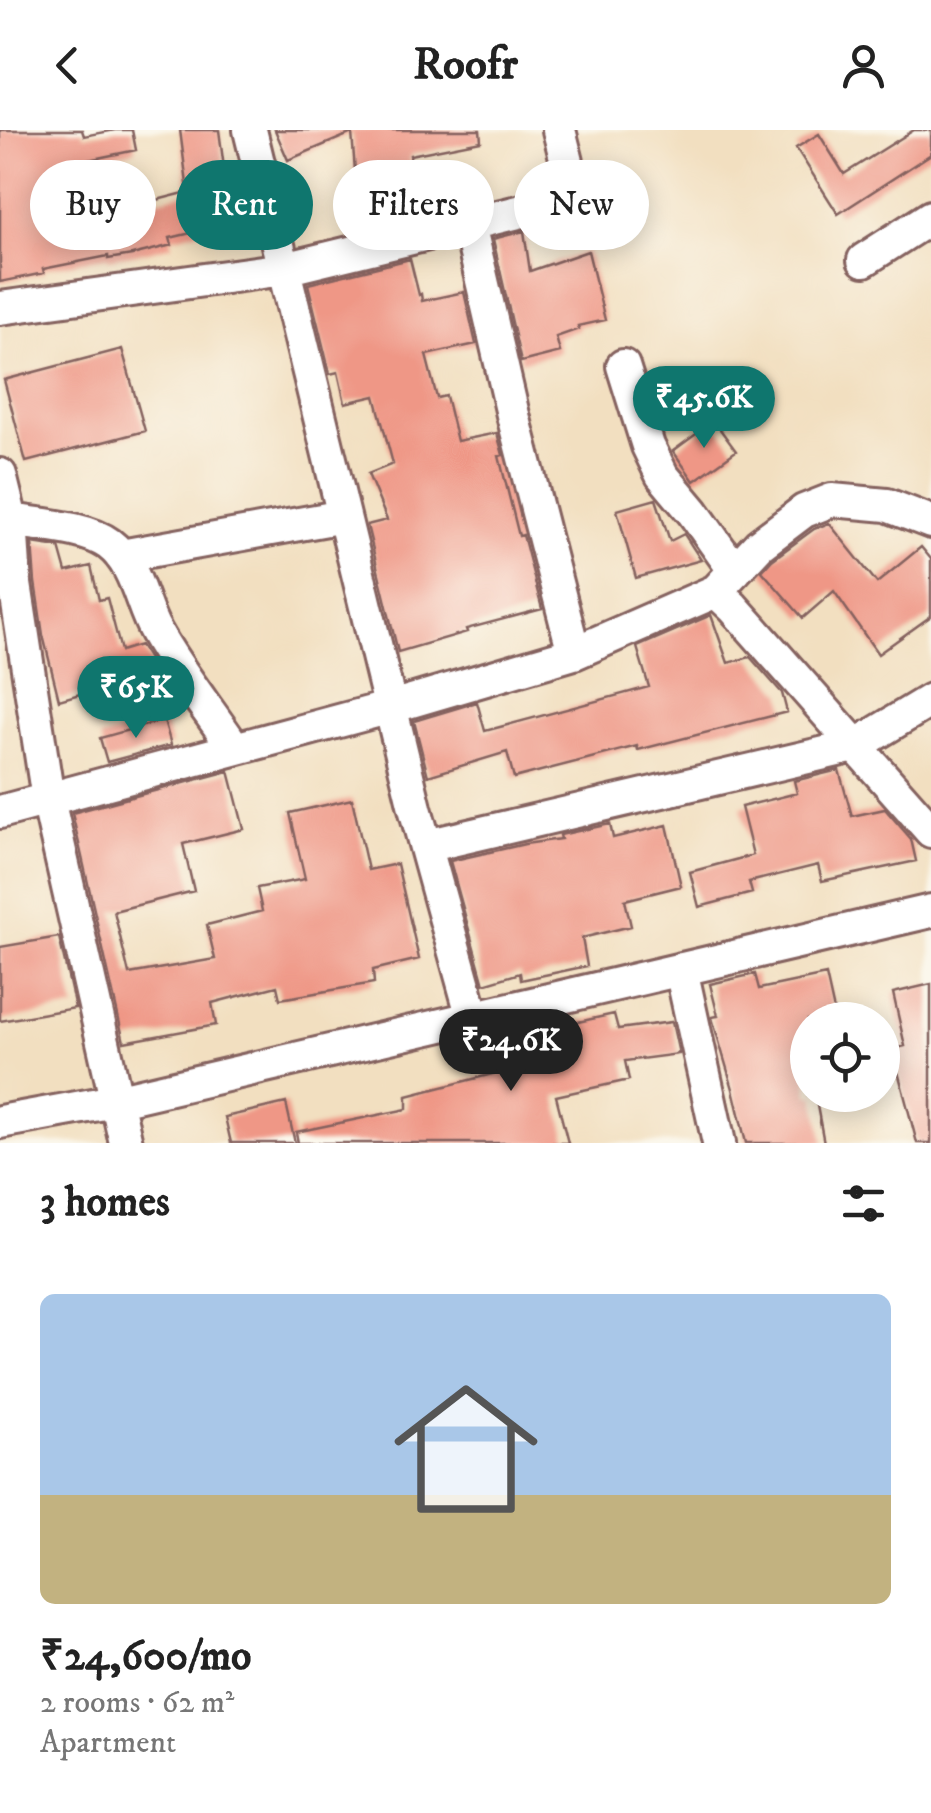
<!DOCTYPE html>
<meta charset="utf-8">
<style>
body{margin:0;font-family:"IM FELL DW Pica",serif;background:#f6f6f6;color:#222;height:100vh;display:flex;flex-direction:column;font-size:38px;white-space:nowrap}
*{box-sizing:border-box;margin:0}
p{font-size:32px;color:#767676}
.icon{flex:none;width:55px;height:55px;fill:none;stroke:currentColor;stroke-width:2;stroke-linecap:round;stroke-linejoin:round}
.map{position:relative;height:1013px;overflow:hidden}
.sheet{display:flex;flex-direction:column;background:#fff;flex:1}
.sheet>*{flex:none}
.hud{position:absolute;left:30px;top:30px;width:872px;height:90px;display:flex;gap:20px}
.buttons{position:absolute;left:790px;top:872px;display:grid;gap:20px}
.buttons a{display:grid;place-items:center;width:110px;height:110px;border-radius:50%;background:#fff;box-shadow:0 5px 25px #0003;font-size:50px}
.price{position:absolute;translate:-50% -85px;padding:0 22px;border-radius:35px;background:#0f766e;color:#fff;font-size:32px;line-height:65px;filter:drop-shadow(0 2px 5px #0008)}
.price::after{content:'';position:absolute;left:50%;top:60px;width:30px;height:22px;margin-left:-15px;background:inherit;clip-path:polygon(0 0,100% 0,50% 100%)}
.price.on{background:#222;color:#fff}
ul{padding:0;list-style:none}
li{display:grid;align-content:center;gap:20px;height:530px;padding:0 40px}
li span{display:grid;place-items:center;height:310px;border-radius:15px;color:#555}
li>.icon{margin-inline-start:auto}
span .icon{width:180px;height:180px;fill:#fffc;stroke-width:1}
li b{font-size:42px}
h2{display:flex;justify-content:space-between;align-items:center;height:120px;padding:0 40px;font-size:42px}
.pill{padding:0 35px;border-radius:45px;background:#fff;box-shadow:0 5px 25px #0003;font-size:35px;line-height:90px}
.pill.on{background:#0f766e;color:#fff}
header{display:flex;justify-content:space-between;align-items:center;height:130px;padding:0 40px;background:#fff;font-size:45px;font-weight:800}
.map>svg:first-child{display:block}
.building{fill:#ef9786}
.lines{fill:none;stroke-linecap:round;stroke-linejoin:round}
.street-casing{stroke:#85625f;stroke-width:38}
.street{stroke:#fff;stroke-width:32}
</style>
<header><svg class="icon" aria-label="back" viewBox="0 0 24 24"><path d="M15 5l-7 7 7 7"/></svg>Roofr<svg class="icon" aria-label="person" viewBox="0 0 24 24"><circle cx="12" cy="8" r="4"/><path d="M4 21q1-7 8-7t8 7"/></svg></header>
<div class="map">
<svg width="931" height="1013" viewBox="0 0 931 1013">
<rect width="100%" height="100%" fill="#fbf7ec"/>
<filter id="ink" filterUnits="userSpaceOnUse"><feTurbulence type="fractalNoise" baseFrequency=".01" numOctaves="2"/><feDisplacementMap in="SourceGraphic" scale="20" xChannelSelector="R" yChannelSelector="G"/><feConvolveMatrix kernelMatrix="1 2 1 2 8 2 1 2 1" color-interpolation-filters="sRGB"/></filter>
<filter id="wash" filterUnits="userSpaceOnUse"><feTurbulence type="fractalNoise" baseFrequency=".0048" numOctaves="4" result="noise"/><feDisplacementMap in="SourceGraphic" scale="40" xChannelSelector="R" yChannelSelector="G"/><feGaussianBlur stdDeviation="2.25" result="paint"/><feColorMatrix in="noise" values="0 0 0 0 0 0 0 0 0 0 0 0 0 0 0 0 0 1.4 0 .05"/><feComposite in="paint" operator="in"/></filter>
<g filter="url(#wash)">
<rect width="100%" height="100%" fill="#f2dfc0"/>
<g id="blocks">
<!-- building -->
<path class="building" d="M 0,0 L 82,0 L 84,6 L 115,0 L 132,0 L 136,20 L 88,30 L 99,85 L 188,62 L 180,0 L 219,0 L 226,53 L 241,50 L 251,89 L 170,108 L 172,115 L 132,125 L 108,129 L 108,126 L 43,139 L 44,143 L 0,152 Z
M 275,0 L 480,0 L 481,11 L 410,25 L 417,86 L 365,99 L 360,66 L 357,66 L 352,3 L 288,30 Z
M 914,0 L 931,0 L 931,24 L 838,84 L 796,18 L 819,4 L 844,44 Z
M 524,101 L 530,141 L 588,121 L 605,190 L 578,196 L 579,199 L 556,207 L 560,222 L 521,232 L 493,109 Z
M 410,129 L 419,165 L 421,164 L 422,171 L 464,162 L 476,214 L 426,225 L 437,268 L 446,266 L 457,311 L 497,303 L 503,325 L 499,326 L 519,406 L 523,405 L 542,479 L 466,499 L 467,502 L 398,522 L 367,395 L 387,390 L 368,344 L 393,334 L 375,266 L 345,273 L 338,242 L 330,244 L 308,154 Z
M 122,219 L 145,301 L 26,332 L 4,250 Z
M 714,291 L 736,321 L 694,351 L 673,321 Z
M 656,369 L 670,411 L 684,404 L 701,430 L 636,448 L 617,380 Z
M 829,393 L 877,453 L 921,417 L 931,429 L 931,486 L 878,524 L 834,461 L 803,488 L 762,441 L 772,430 L 814,399 Z
M 32,413 L 59,417 L 66,442 L 91,436 L 99,470 L 107,468 L 121,521 L 140,515 L 157,542 L 59,570 L 43,505 L 35,452 Z
M 711,485 L 728,533 L 750,527 L 782,563 L 787,582 L 638,620 L 637,616 L 514,648 L 507,622 L 428,646 L 414,591 L 477,572 L 485,601 L 649,557 L 637,517 Z
M 164,590 L 171,615 L 107,632 L 100,608 Z
M 839,640 L 852,686 L 885,679 L 911,709 L 916,731 L 822,751 L 818,735 L 749,752 L 752,763 L 699,777 L 690,742 L 753,725 L 741,677 L 797,663 L 794,651 Z
M 229,641 L 244,699 L 183,714 L 194,761 L 114,781 L 129,844 L 215,829 L 207,795 L 262,781 L 257,758 L 305,749 L 290,683 L 352,669 L 368,740 L 397,734 L 419,829 L 373,840 L 374,853 L 280,869 L 277,856 L 212,873 L 216,895 L 124,912 L 72,683 Z
M 610,694 L 613,708 L 667,695 L 681,756 L 625,770 L 631,796 L 582,808 L 587,836 L 521,850 L 520,843 L 484,854 L 450,731 L 525,714 L 561,709 L 560,705 Z
M 59,807 L 75,878 L 0,891 L 0,817 Z
M 755,844 L 759,859 L 826,845 L 836,890 L 808,890 L 808,965 L 815,965 L 824,1013 L 746,1013 L 733,959 L 713,891 L 712,887 L 718,886 L 710,854 Z
M 931,854 L 931,1013 L 917,1013 L 892,919 L 905,916 L 893,863 Z
M 614,884 L 618,899 L 672,892 L 679,924 L 625,931 L 629,950 L 556,966 L 568,1013 L 298,1013 L 296,1002 L 407,979 L 407,966 L 575,923 L 569,894 Z
M 286,973 L 295,1013 L 231,1013 L 225,987 Z"/>
</g>
</g>
<g filter="url(#ink)">
<use href="#blocks" fill-opacity="0" stroke="#85625f" stroke-width="2.5"/>
<g class="lines">
<defs>
<path id="street" d="M 250,0 L 415,678 L 473,888
M 469,94 L 513,285 L 574,523
M 864,130 L 931,87
M 0,178 L 284,139 L 576,68 L 559,0
M 623,236 L 648,316 L 662,345 L 693,382 L 735,441
M 0,345 L 11,390 L 15,454 L 48,669 L 126,1013
M 11,390 C 38,395 86,397 109,414 C 137,435 140,474 156,502 C 179,543 209,580 235,619
M 121,426 L 344,386
M 716,461 L 759,415 L 804,381 L 832,370 L 887,375 L 931,392
M 0,682 L 391,577 L 574,523 L 716,461 L 733,477 L 931,701
M 426,716 L 855,616 L 931,570
M 681,839 L 719,1013
M 0,992 L 115,971 L 931,781"/>
</defs>
<!-- street casing -->
<use href="#street" class="street-casing"/>
<!-- street -->
<use href="#street" class="street"/>
</g>
</g>
</svg>
<div class="buttons">
<a><svg class="icon" aria-label="locate" viewBox="0 0 24 24"><circle cx="12" cy="12" r="6"/><path d="M12 2v4M12 18v4M2 12h4M18 12h4"/></svg></a>
</div>
<b class="price" style="left:704px;top:321px">₹45.6K</b>
<b class="price" style="left:136px;top:611px">₹65K</b>
<b class="price on" style="left:511px;top:964px">₹24.6K</b>
<div class="hud">
<a class="pill">Buy</a>
<a class="pill on">Rent</a>
<a class="pill">Filters</a>
<a class="pill">New</a>
</div>
</div>
<section class="sheet">
<h2>3 homes<svg class="icon" aria-label="filters" viewBox="0 0 24 24"><path d="M4 7h16M4 17h16"/><circle cx="9" cy="7" r="2"/><circle cx="15" cy="17" r="2"/></svg></h2>
<ul>
<li><span style="background:linear-gradient(#a9c7e8 65%,#c2b280 0)"><svg class="icon" aria-label="home" viewBox="0 0 24 24"><path d="M3 11l9-7 9 7M6 9v11h12V9"/></svg></span><div><b>₹24,600/mo</b><p>2 rooms · 62 m²</p><p>Apartment</p></div></li>
</ul>
</section>
